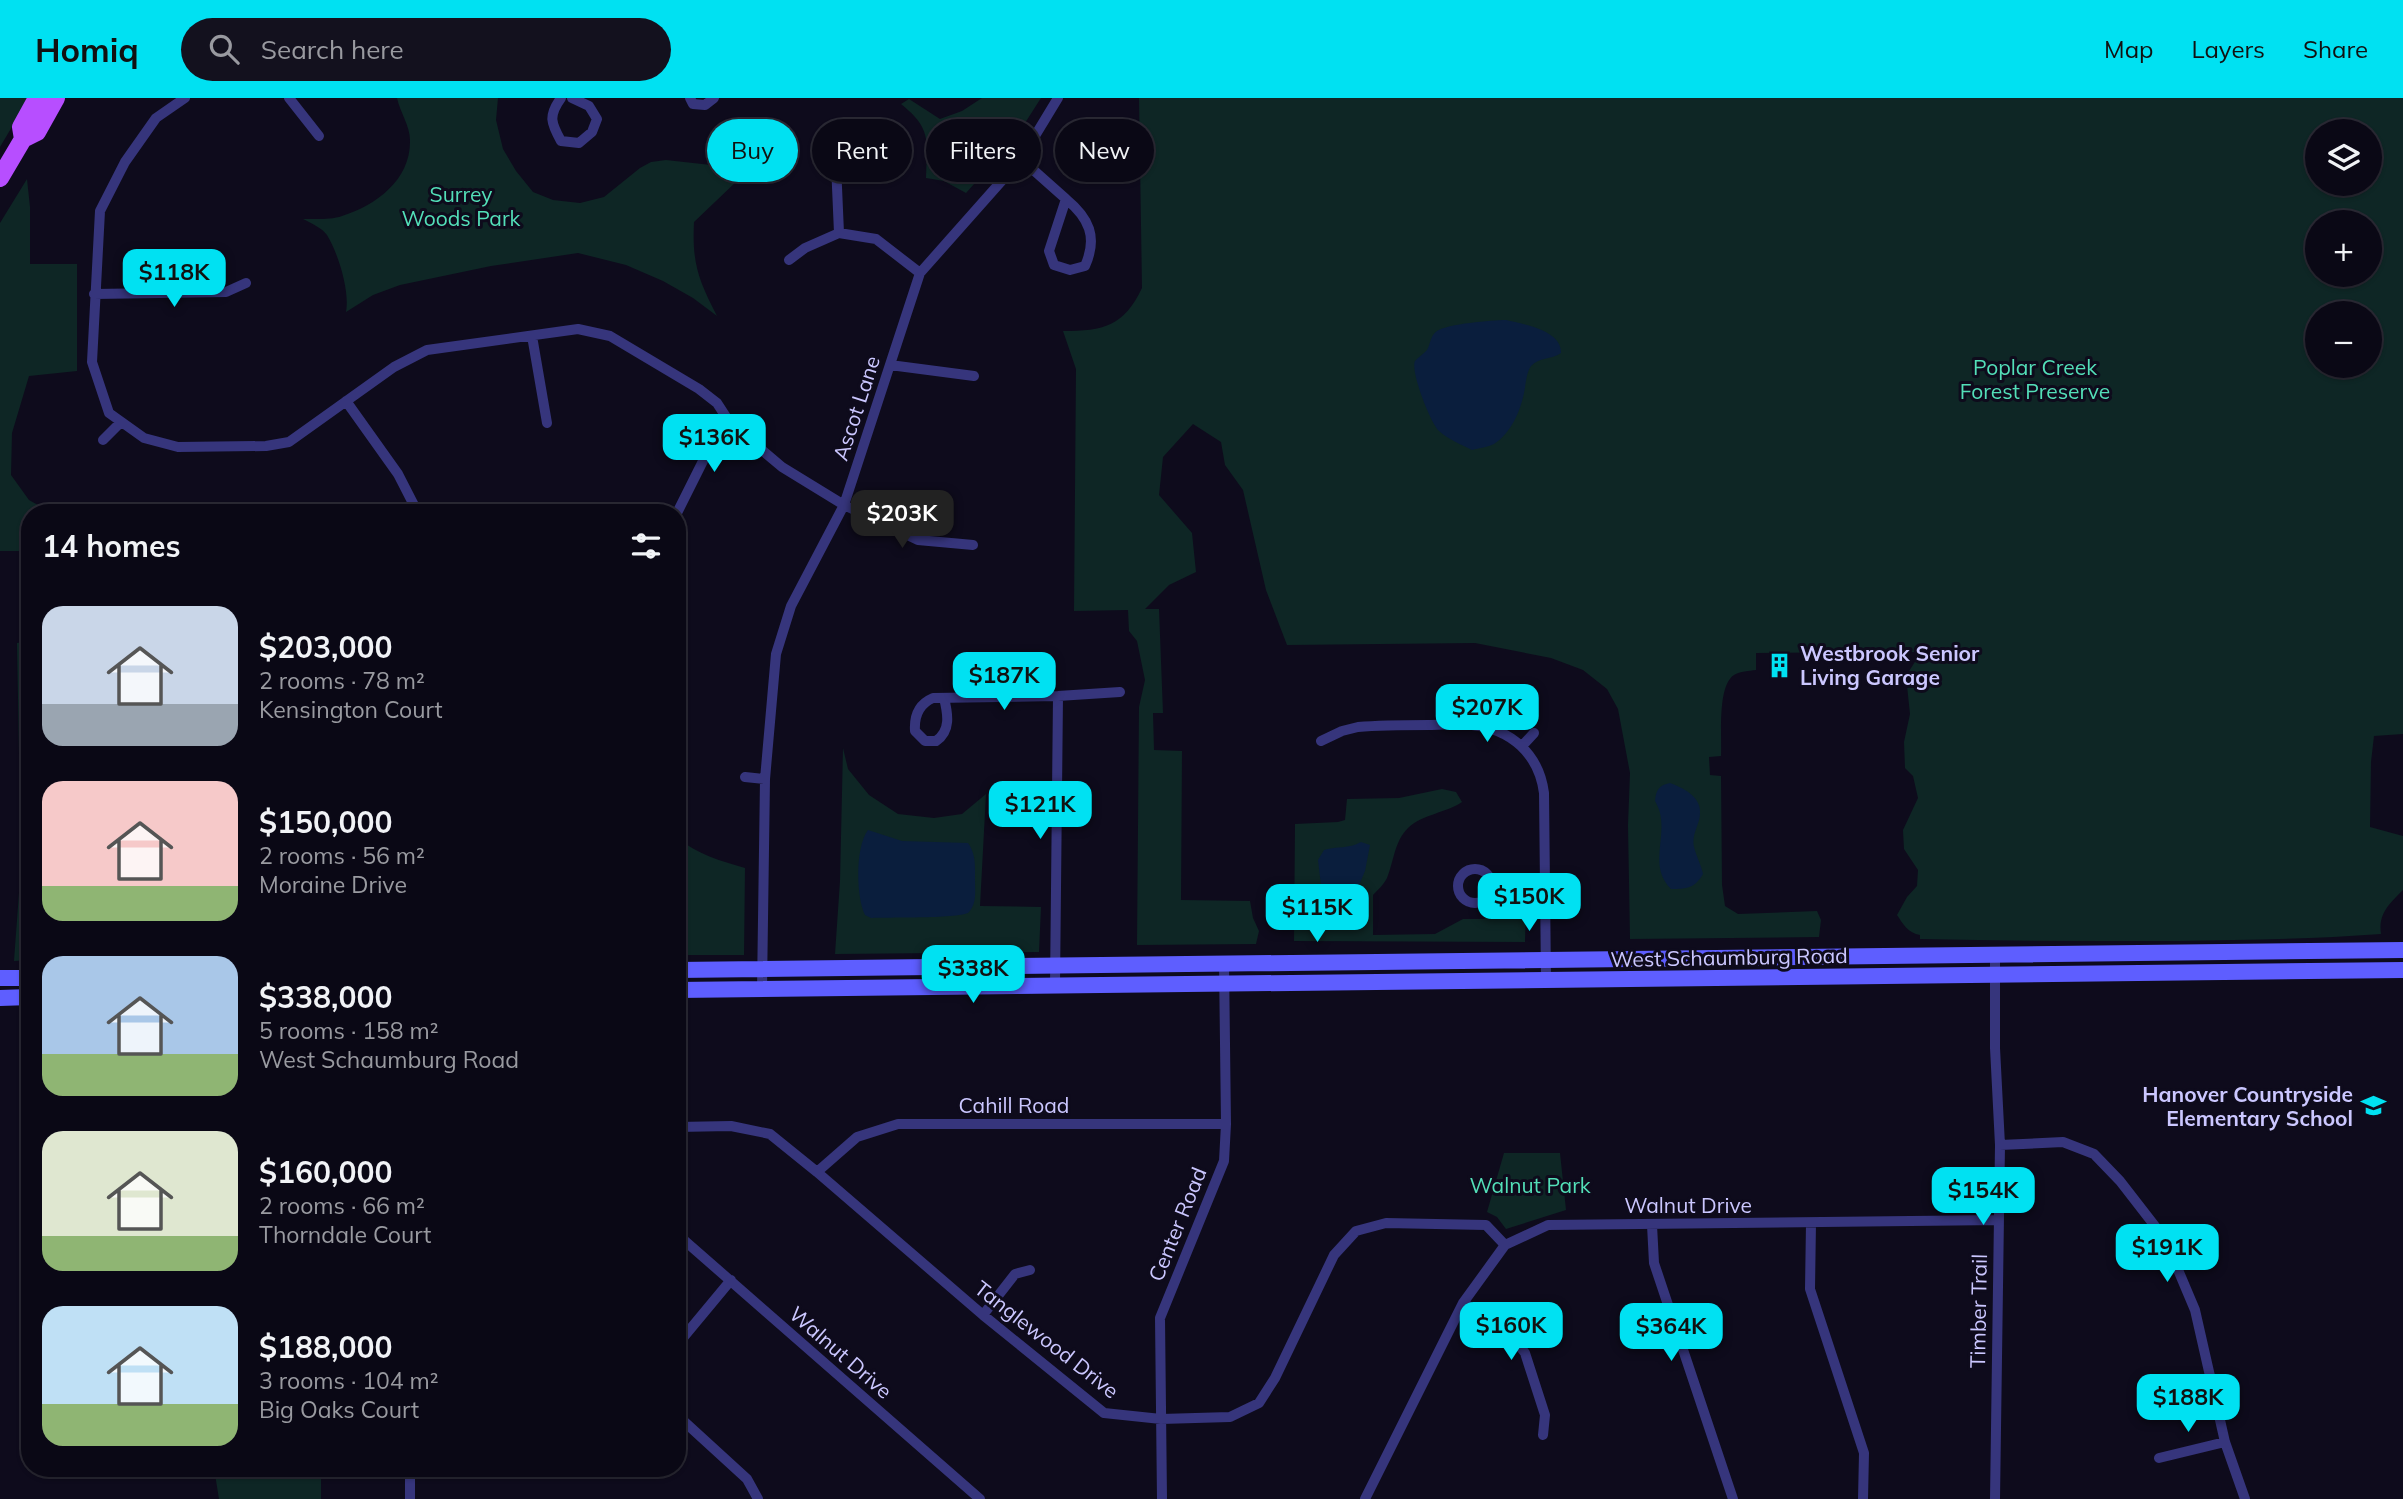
<!DOCTYPE html>
<meta charset="utf-8">
<style>
body{margin:0;font-family:Mulish,sans-serif;background:#13111e;color:#f1f3f6;height:100vh;display:flex;flex-direction:column;font-size:26px;white-space:nowrap}
*{box-sizing:border-box;margin:0}
p{font-size:23px;color:#999aa0}
.icon{flex:none;width:38px;height:38px;fill:none;stroke:currentColor;stroke-width:2;stroke-linecap:round;stroke-linejoin:round}
.map{position:relative;flex:1;overflow:hidden}
.details{position:absolute;left:21px;top:406px;width:665px;height:973px;display:flex;flex-direction:column;background:#0a0815;border-radius:28px;box-shadow:0 2px 5px #0004,0 0 0 2px #2a2934}
.details>*{flex:none}
.top-card{position:absolute;left:707px;top:21px;width:665px;height:63px;display:flex;gap:14px}
.controls{position:absolute;left:2305px;top:21px;display:grid;gap:14px}
.controls a{display:grid;place-items:center;width:77px;height:77px;border-radius:50%;background:#0a0815;box-shadow:0 2px 5px #0004,0 0 0 2px #2a2934;font-size:35px}
.price{position:absolute;translate:-50% -60px;padding:0 16px;border-radius:14px;background:#00e1f2;color:#111;font-size:23px;line-height:46px;filter:drop-shadow(0 2px 4px #0008)}
.price::after{content:'';position:absolute;left:50%;top:42px;width:21px;height:16px;margin-left:-10px;background:inherit;clip-path:polygon(0 0,100% 0,50% 100%)}
.price.active{background:#222;color:#fff}
ul{padding:0;list-style:none}
li{display:flex;align-items:center;gap:21px;height:175px;padding:0 21px}
li span{display:grid;place-items:center;flex:none;width:196px;height:140px;border-radius:21px;color:#555}
li>.icon{margin-inline-start:auto}
span .icon{width:84px;height:84px;fill:#fffc;stroke-width:1}
li b{font-size:30px}
h2{display:flex;justify-content:space-between;align-items:center;height:84px;padding:0 21px;font-size:30px}
.tag{padding:0 24px;border-radius:32px;background:#0a0815;box-shadow:0 2px 5px #0004,0 0 0 2px #2a2934;font-size:24px;line-height:63px}
.tag.active{background:#00e1f2;color:#111}
header{display:flex;align-items:center;gap:42px;box-sizing:border-box;height:98px;padding:0 35px;background:#00e1f2;color:#111}
header strong{font-size:33px}
nav{display:flex;gap:38px;margin-inline-start:auto;font-size:24px}
.search{width:490px;height:63px;background:#13111e;display:flex;align-items:center;gap:18px;box-sizing:border-box;padding:0 24px;border-radius:38px;color:#999aa0;font-size:26px}
.map>svg:first-child{display:block}
.green{fill:#0e2625;fill-rule:evenodd}
.water{fill:#0a1e3d}
.lines{fill:none;stroke-linecap:round;stroke-linejoin:round}
.minor{stroke:#36357c;stroke-width:10}
.secondary{stroke:#5e5eff;stroke-width:16}
.primary{stroke:#b74eff;stroke-width:18}
.labels{text-anchor:middle;dominant-baseline:central;stroke-width:6;stroke-linejoin:round;paint-order:stroke}
.park-label{font-size:21px;fill:#53dfb8;stroke:#0e0b1c}
.street-label{font-size:21px;fill:#cbc7ff;stroke:#0e0b1c}
.poi-label{font-size:21px;font-weight:bold;fill:#cbc7ff;stroke:#0e0b1c;text-anchor:start}
</style>
<header>
<strong>Homiq</strong>
<div class="search"><svg class="icon" aria-label="search" viewBox="0 0 24 24"><circle cx="10" cy="10" r="6"/><path d="M15 15l6 6"/></svg>Search here</div>
<nav><a>Map</a><a>Layers</a><a>Share</a></nav>
</header>
<div class="map">
<svg width="2403" height="1401" viewBox="0 0 2403 1401">
<rect width="100%" height="100%" fill="#0e0b1c"/>
<!-- green -->
<path class="green" d="M 0,0 L 29,0 L 0,49 Z
M 397,0 L 498,0 L 496,22 L 503,51 L 516,73 L 533,94 L 553,102 L 580,105 L 604,99 L 640,70 L 651,64 L 666,62 L 738,70 L 738,82 L 694,124 C 692,165 698,181 717,218 L 693,200 L 663,183 L 626,167 L 578,155 L 491,168 L 400,187 L 373,197 L 346,214 C 350,193 338,155 327,137 C 322,130 311,125 303,121 C 315,121 331,122 342,118 C 377,107 411,81 410,42 C 410,28 400,14 397,0 Z
M 982,0 L 1041,0 L 1016,39 L 966,95 L 944,83 L 926,80 C 927,42 932,31 901,6 L 909,1 L 940,21 L 962,13 Z
M 1139,0 L 2403,0 L 2403,636 L 2374,638 L 2371,664 L 2370,729 L 2403,738 L 2403,792 C 2389,806 2378,816 2381,836 C 2314,841 2246,842 2178,843 C 2092,843 2006,843 1920,841 L 1920,837 C 1908,835 1903,826 1897,817 L 1907,799 L 1917,788 L 1918,772 L 1904,751 L 1903,732 L 1918,700 L 1913,678 L 1905,670 L 1904,644 L 1910,616 L 1906,578 L 1918,559 L 1918,554 L 1756,555 L 1756,572 C 1749,573 1740,573 1734,577 C 1717,588 1722,638 1721,658 L 1709,659 L 1710,677 L 1721,678 L 1722,787 L 1725,808 L 1738,816 L 1817,813 L 1821,822 L 1819,839 L 1630,841 L 1628,727 L 1630,675 L 1618,611 L 1607,591 L 1583,572 L 1551,560 L 1475,545 L 1287,547 L 1266,492 L 1243,392 L 1225,367 L 1221,344 L 1193,326 L 1163,359 L 1159,397 L 1192,435 L 1196,474 L 1169,487 L 1145,511 L 1159,511 L 1163,615 L 1153,615 L 1154,652 L 1182,653 L 1181,802 L 1250,803 L 1253,820 L 1259,833 L 1256,846 L 1137,847 L 1139,609 L 1145,582 L 1137,543 L 1129,533 L 1128,512 L 1074,513 L 1076,271 L 1063,233 C 1104,233 1124,228 1142,190 ZM 2317,33 L 2370,33 L 2370,86 L 2317,86 ZM 2317,124 L 2370,124 L 2370,177 L 2317,177 ZM 2317,215 L 2370,215 L 2370,268 L 2317,268 Z
M 27,81 L 30,109 L 30,166 L 77,166 L 77,273 L 29,278 L 12,335 L 11,377 L 29,402 L 52,415 L 30,415 L 30,453 L 0,453 L 0,125 Z
M 30,543 L 30,862 L 14,863 L 21,767 L 17,545 Z
M 843,650 L 848,671 L 869,697 L 898,716 L 934,720 L 962,716 L 986,696 L 980,808 L 1041,809 L 1039,854 L 835,856 L 840,783 Z
M 1442,691 L 1456,694 L 1462,704 C 1446,715 1423,716 1408,730 C 1394,744 1394,763 1387,780 C 1384,786 1378,792 1373,797 L 1373,837 L 1435,836 L 1463,821 L 1484,821 L 1502,807 L 1526,807 L 1525,844 L 1294,843 L 1295,726 L 1338,724 L 1345,722 L 1347,701 L 1399,700 Z
M 677,740 C 698,756 720,763 745,770 L 744,857 L 677,857 Z
M 1504,1055 L 1560,1055 L 1566,1112 L 1506,1131 L 1497,1119 L 1487,1114 Z
M 214,1370 L 321,1370 L 321,1401 L 219,1401 Z"/>
<!-- water -->
<path class="water" d="M 1506,222 C 1523,226 1562,232 1561,255 C 1551,262 1539,259 1531,268 C 1526,275 1526,286 1524,295 C 1520,314 1511,335 1494,346 C 1488,349 1479,350 1472,352 C 1462,347 1448,341 1439,333 C 1431,326 1410,273 1415,263 C 1418,259 1424,256 1427,252 C 1431,245 1430,238 1437,233 C 1447,226 1492,222 1506,222 Z
M 1670,685 C 1684,690 1701,699 1700,715 C 1700,727 1691,736 1694,749 C 1696,758 1701,766 1703,776 C 1695,790 1687,791 1671,791 C 1645,765 1673,733 1655,703 C 1656,692 1659,687 1670,685 Z
M 868,732 L 902,743 L 968,745 C 976,756 975,768 975,782 C 975,793 977,805 969,814 C 963,821 885,819 871,820 L 865,817 C 856,799 855,749 868,732 Z
M 1361,744 L 1370,747 L 1365,773 L 1357,792 L 1322,796 L 1318,762 L 1324,752 C 1338,748 1348,751 1361,744 Z"/>
<g class="lines">
<!-- minor -->
<path class="minor" d="M 185,0 L 156,20 L 125,64 L 100,113 L 92,264 L 109,315 L 144,340 L 178,349 L 266,348 L 289,344 L 394,269 L 427,252 L 578,231 L 610,238 L 699,291 L 717,305 L 730,325 L 782,369 L 844,407 L 918,442 L 973,447
M 289,0 L 319,38
M 561,0 C 548,18 551,25 561,43 L 579,45 L 592,34 L 597,21 L 589,8 L 572,0
M 690,0 L 693,6 L 705,7 L 714,0
M 1021,61 L 1066,101 L 1049,153 L 1054,167 L 1070,172 L 1085,168 C 1098,139 1089,120 1066,101
M 836,66 L 839,135
M 789,162 L 805,150 L 839,135 L 876,141 L 920,175
M 94,196 L 226,194 L 246,185
M 532,238 L 547,325
M 890,267 L 974,278
M 346,303 L 398,376 L 418,415
M 103,342 L 121,324
M 677,415 L 707,355 L 730,325
M 944,600 C 948,616 951,633 936,643 L 925,643 L 915,633 C 914,618 919,606 933,600 L 1058,598 L 1120,594
M 1321,643 L 1342,633 L 1358,629 C 1382,627 1405,627 1429,627 C 1443,627 1458,625 1472,627 C 1511,631 1539,656 1544,695 L 1546,882
M 1522,648 L 1534,635
M 745,679 L 765,681
M1458 788a17 17 0 1 1 34 0a17 17 0 1 1-34 0Z
M 1492,787 L 1544,788
M 1995,857 L 1995,950 L 2000,1047 L 1995,1401
M 1055,887 L 1058,598
M 762,891 L 765,681 L 776,556 L 791,508 L 844,407 L 920,175 L 1021,61 L 1058,0
M 677,1029 L 731,1028 L 770,1036 L 817,1074 L 983,1217 L 1104,1315 L 1161,1321 L 1230,1319 L 1259,1305 L 1275,1280 L 1334,1157 L 1356,1133 L 1386,1125 L 1486,1127 L 1505,1147
M 2000,1047 L 2063,1044 L 2094,1056 L 2120,1083 L 2165,1141 L 2195,1212 L 2225,1344 L 2245,1401
M 817,1074 L 857,1039 L 898,1026 L 1226,1026
M 1811,1125 L 1810,1191 L 1864,1355 L 1863,1401
M 1652,1127 L 1654,1165 L 1733,1401
M 677,1136 L 980,1401
M 1463,1205 L 1504,1228 L 1525,1255 L 1545,1317 L 1543,1337
M 983,1217 L 1015,1176 L 1030,1172
M 677,1247 L 731,1182
M 677,1317 L 747,1381 L 758,1401
M 2159,1360 L 2225,1344
M 410,1370 L 410,1401
M 1162,1401 L 1160,1220 L 1224,1063 L 1226,1026 L 1224,865
M 1365,1401 L 1463,1205 L 1505,1147 L 1548,1127 L 1999,1122"/>
<!-- secondary -->
<path class="secondary" d="M 677,872 L 2403,852
M 0,880 L 30,880
M 677,892 L 2403,872
M 0,900 L 30,899"/>
<!-- primary -->
<path class="primary" d="M 23,41 L 21,29 L 37,0
M 0,80 L 23,41 L 37,34 L 56,0"/>
</g>
<!-- icons -->
<defs>
<symbol id="building-bare" viewBox="-9 -9 18 18"><path d="M-4-6H4V6H1V3H-1V6H-4ZM-2.5-4.3h1.7v1.8h-1.7ZM.8-4.3h1.7v1.8H.8ZM-2.5-1h1.7V.8h-1.7ZM.8-1h1.7V.8H.8Z" fill="#00e1f2" stroke="#0e0b1c" stroke-width="2.5" paint-order="stroke"/></symbol>
<symbol id="school-bare" viewBox="-9 -9 18 18"><path d="M0-5L7-2L0 1L-7-2ZM-4 1L0 2.5L4 1V4Q0 6-4 4Z" fill="#00e1f2" stroke="#0e0b1c" stroke-width="2.5" paint-order="stroke"/></symbol>
</defs>
<g fill-rule="evenodd">
<use href="#building-bare" x="1762" y="550" width="35" height="35"/>
<use href="#school-bare" x="2356" y="990" width="35" height="35"/>
</g>
<g class="labels">
<!-- park labels -->
<g class="park-label">
<text x="461" y="96">Surrey<tspan x="461" dy="24">Woods Park</tspan></text>
<text x="2035" y="269">Poplar Creek<tspan x="2035" dy="24">Forest Preserve</tspan></text>
<text x="1530" y="1087">Walnut Park</text>
</g>
<!-- street labels -->
<g class="street-label">
<text transform="translate(856 310) rotate(-72)">Ascot Lane</text>
<text transform="translate(1729 859) rotate(-1)">West Schaumburg Road</text>
<text x="1014" y="1007">Cahill Road</text>
<text x="1688" y="1107">Walnut Drive</text>
<text transform="translate(1177 1126) rotate(-68)">Center Road</text>
<text transform="translate(1978 1213) rotate(-89)">Timber Trail</text>
<text transform="translate(1047 1241) rotate(38)">Tanglewood Drive</text>
<text transform="translate(841 1254) rotate(41)">Walnut Drive</text>
</g>
<!-- poi labels -->
<g class="poi-label">
<text x="1800" y="555">Westbrook Senior<tspan x="1800" dy="24">Living Garage</tspan></text>
<text x="2353" y="996" text-anchor="end">Hanover Countryside<tspan x="2353" dy="24">Elementary School</tspan></text>
</g>
</g>
</svg>
<div class="controls">
<a><svg class="icon" aria-label="layers" viewBox="0 0 24 24"><path d="M12 4l9 5-9 5-9-5zM3 14l9 5 9-5"/></svg></a>
<a>+</a>
<a>−</a>
</div>
<b class="price" style="left:174px;top:211px">$118K</b>
<b class="price" style="left:714px;top:376px">$136K</b>
<b class="price active" style="left:902px;top:452px">$203K</b>
<b class="price" style="left:1004px;top:614px">$187K</b>
<b class="price" style="left:1487px;top:646px">$207K</b>
<b class="price" style="left:1040px;top:743px">$121K</b>
<b class="price" style="left:1529px;top:835px">$150K</b>
<b class="price" style="left:1317px;top:846px">$115K</b>
<b class="price" style="left:973px;top:907px">$338K</b>
<b class="price" style="left:1983px;top:1129px">$154K</b>
<b class="price" style="left:2167px;top:1186px">$191K</b>
<b class="price" style="left:1511px;top:1264px">$160K</b>
<b class="price" style="left:1671px;top:1265px">$364K</b>
<b class="price" style="left:2188px;top:1336px">$188K</b>
<div class="top-card">
<a class="tag active">Buy</a>
<a class="tag">Rent</a>
<a class="tag">Filters</a>
<a class="tag">New</a>
</div>
<section class="details">
<h2>14 homes<svg class="icon" aria-label="filters" viewBox="0 0 24 24"><path d="M4 7h16M4 17h16"/><circle cx="9" cy="7" r="2"/><circle cx="15" cy="17" r="2"/></svg></h2>
<ul>
<li><span style="background:linear-gradient(#c9d6e8 70%,#9aa5b1 0)"><svg class="icon" aria-label="home" viewBox="0 0 24 24"><path d="M3 11l9-7 9 7M6 9v11h12V9"/></svg></span><div><b>$203,000</b><p>2 rooms · 78 m²</p><p>Kensington Court</p></div></li>
<li><span style="background:linear-gradient(#f6c9c9 75%,#8fb573 0)"><svg class="icon" aria-label="home" viewBox="0 0 24 24"><path d="M3 11l9-7 9 7M6 9v11h12V9"/></svg></span><div><b>$150,000</b><p>2 rooms · 56 m²</p><p>Moraine Drive</p></div></li>
<li><span style="background:linear-gradient(#a9c7e8 70%,#8fb573 0)"><svg class="icon" aria-label="home" viewBox="0 0 24 24"><path d="M3 11l9-7 9 7M6 9v11h12V9"/></svg></span><div><b>$338,000</b><p>5 rooms · 158 m²</p><p>West Schaumburg Road</p></div></li>
<li><span style="background:linear-gradient(#dfe7d0 75%,#8fb573 0)"><svg class="icon" aria-label="home" viewBox="0 0 24 24"><path d="M3 11l9-7 9 7M6 9v11h12V9"/></svg></span><div><b>$160,000</b><p>2 rooms · 66 m²</p><p>Thorndale Court</p></div></li>
<li><span style="background:linear-gradient(#bfe0f5 70%,#8fb573 0)"><svg class="icon" aria-label="home" viewBox="0 0 24 24"><path d="M3 11l9-7 9 7M6 9v11h12V9"/></svg></span><div><b>$188,000</b><p>3 rooms · 104 m²</p><p>Big Oaks Court</p></div></li>
</ul>
</section>
</div>
